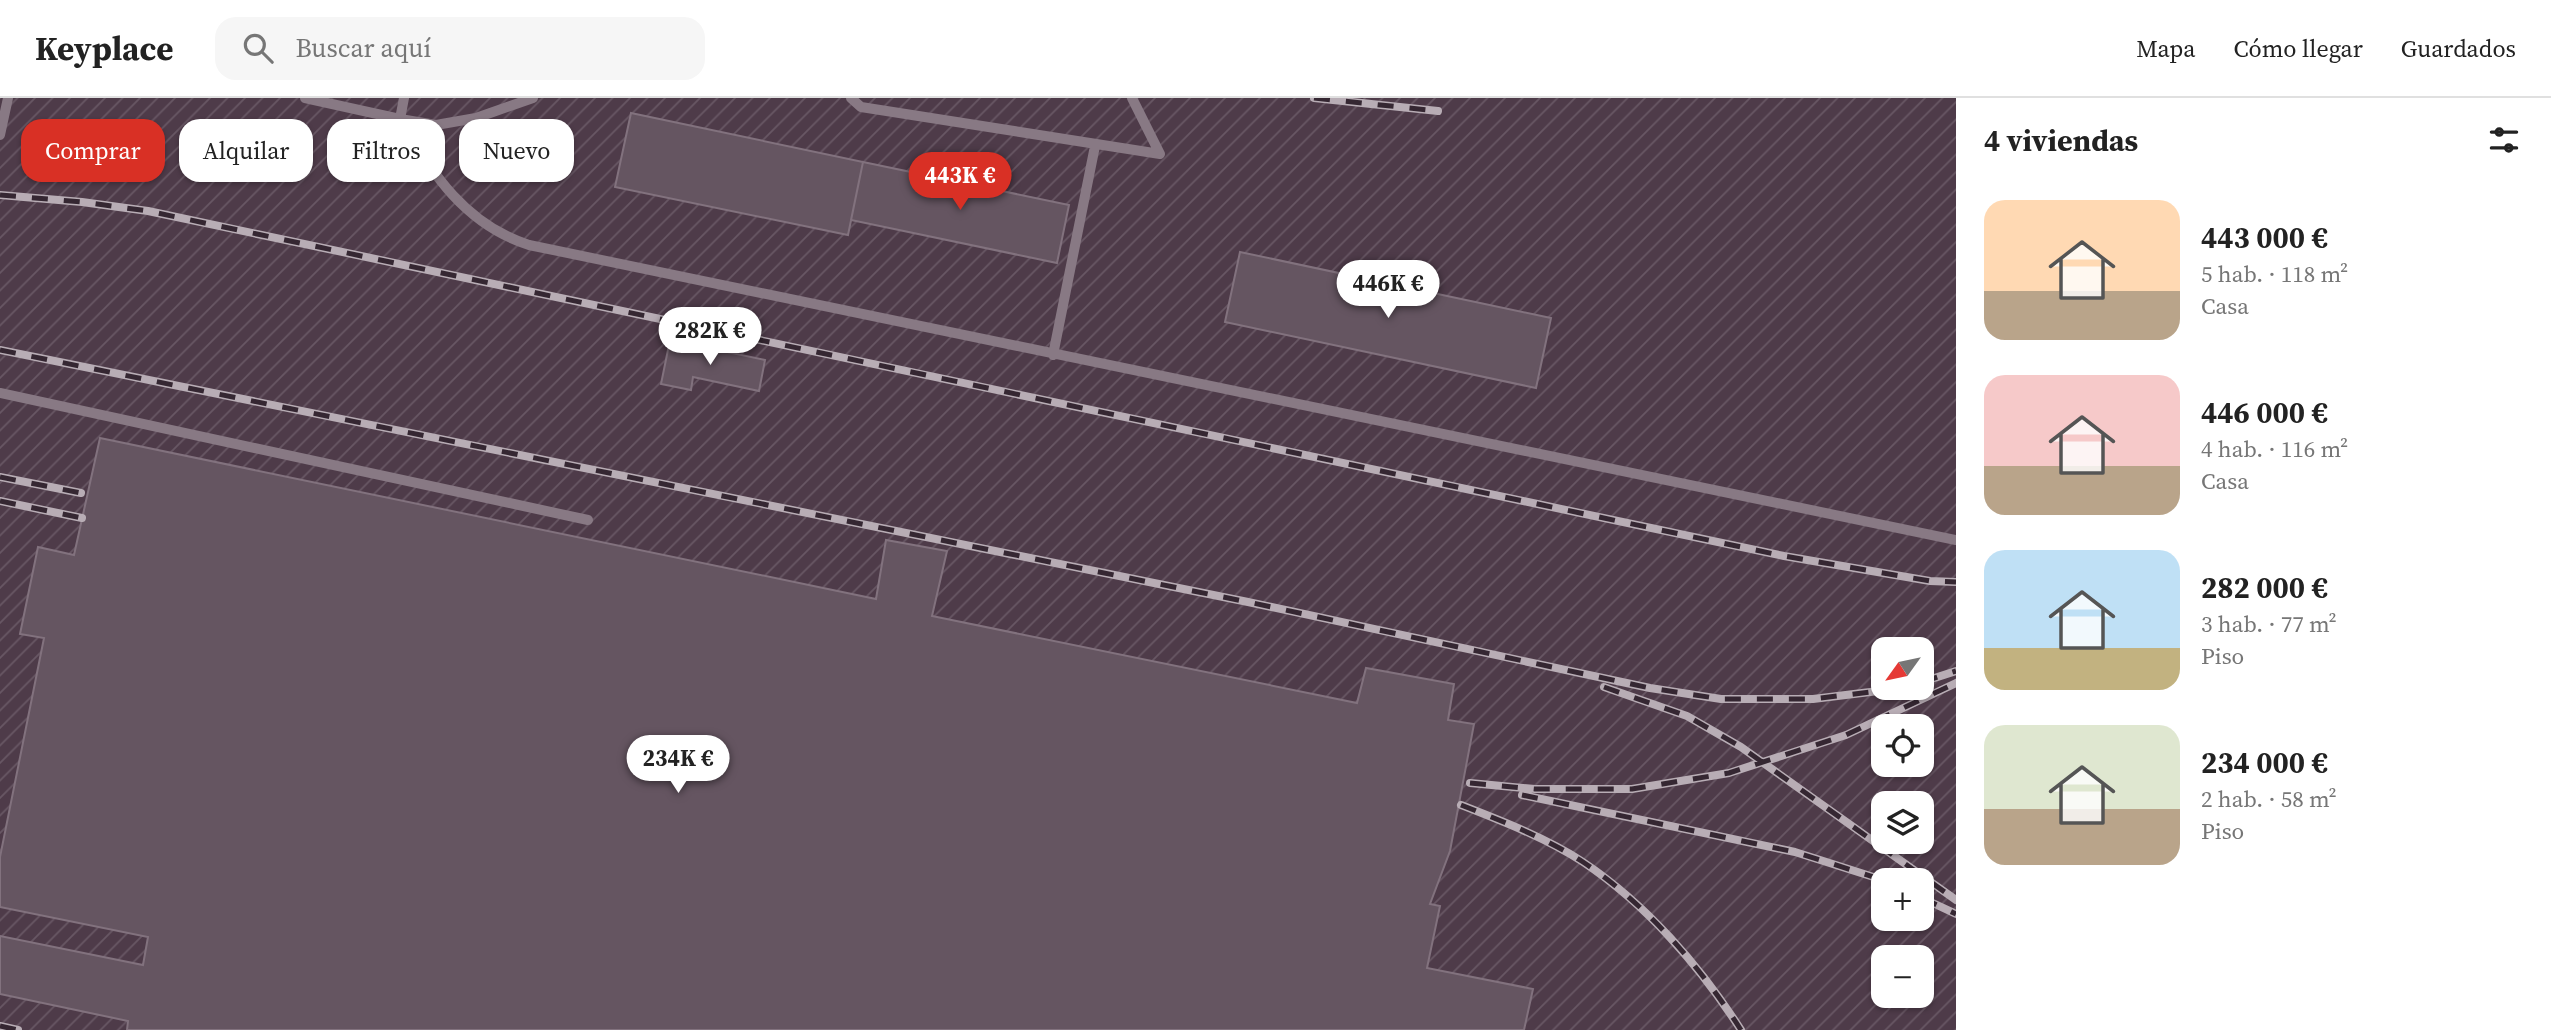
<!DOCTYPE html>
<html lang="es">
<meta charset="utf-8">
<style>
body{margin:0;font-family:"Source Serif 4",serif;background:#f6f6f6;color:#222;height:100vh;display:flex;flex-direction:column;font-size:26px;white-space:nowrap}
*{box-sizing:border-box;margin:0}
p{font-size:23px;color:#767676}
.icon{flex:none;width:38px;height:38px;fill:none;stroke:currentColor;stroke-width:2;stroke-linecap:round;stroke-linejoin:round}
.map{position:relative;flex:1;overflow:hidden}
.drawer{display:flex;flex-direction:column;background:#fff;width:595px}
.drawer>*{flex:none}
.top-card{position:absolute;left:21px;top:21px;width:665px;height:63px;display:flex;gap:14px}
.needle{width:46px;rotate:237deg}
.controls{position:absolute;left:1871px;top:539px;display:grid;gap:14px}
.controls a{display:grid;place-items:center;width:63px;height:63px;border-radius:14px;background:#fff;box-shadow:0 2px 5px #0004;font-size:35px}
.price{position:absolute;translate:-50% -60px;padding:0 16px;border-radius:24px;background:#fff;color:#222;font-size:23px;line-height:46px;filter:drop-shadow(0 2px 4px #0008)}
.price::after{content:'';position:absolute;left:50%;top:42px;width:21px;height:16px;margin-left:-10px;background:inherit;clip-path:polygon(0 0,100% 0,50% 100%)}
.price.active{background:#d93025;color:#fff}
ul{padding:0;list-style:none}
li{display:flex;align-items:center;gap:21px;height:175px;padding:0 28px}
li span{display:grid;place-items:center;flex:none;width:196px;height:140px;border-radius:21px;color:#555}
li>.icon{margin-inline-start:auto}
span .icon{width:84px;height:84px;fill:#fffc;stroke-width:1}
li b{font-size:30px}
h2{display:flex;justify-content:space-between;align-items:center;height:84px;padding:0 28px;font-size:30px}
.chip{padding:0 24px;border-radius:21px;background:#fff;box-shadow:0 2px 5px #0004;font-size:24px;line-height:63px}
.chip.active{background:#d93025;color:#fff}
header{display:flex;align-items:center;gap:42px;box-sizing:border-box;height:98px;padding:0 35px;background:#fff;border-bottom:2px solid #e0e0e0}
header strong{font-size:33px}
nav{display:flex;gap:38px;margin-inline-start:auto;font-size:24px}
.search{width:490px;height:63px;background:#f6f6f6;display:flex;align-items:center;gap:18px;box-sizing:border-box;padding:0 24px;border-radius:21px;color:#767676;font-size:26px}
main{display:flex;flex:1;min-height:0}
.map>svg:first-child{display:block}
.industrial{fill:url(#industrial-furrows);fill-rule:evenodd}
.building{fill:#655561;stroke:#82727e;stroke-width:2}
.lines{fill:none;stroke-linecap:round;stroke-linejoin:round}
.service{stroke:#887984;stroke-width:10}
.rail-casing{stroke:#b8adb5;stroke-width:8}
.rail{stroke:#352732;stroke-width:5;stroke-dasharray:16;stroke-linecap:butt}
</style>
<header>
<strong>Keyplace</strong>
<div class="search"><svg class="icon" aria-label="search" viewBox="0 0 24 24"><circle cx="10" cy="10" r="6"/><path d="M15 15l6 6"/></svg>Buscar aquí</div>
<nav><a>Mapa</a><a>Cómo llegar</a><a>Guardados</a></nav>
</header>
<main>
<div class="map">
<svg width="1956" height="932" viewBox="0 0 1956 932">
<defs>
<pattern id="industrial-furrows" width="10" height="10" patternUnits="userSpaceOnUse" patternTransform="scale(1.75)"><rect width="10" height="10" fill="#4e3b49"/><path d="M-1 1l2-2M0 10L10 0M9 11l2-2" fill="none" stroke="#685764"/></pattern>
</defs>
<rect width="100%" height="100%" fill="#3f313c"/>
<!-- industrial -->
<path class="industrial" d="M 0,0 L 1956,0 L 1956,932 L 0,932 ZM 1883,551 L 1922,551 L 1922,590 L 1883,590 ZM 1883,628 L 1922,628 L 1922,667 L 1883,667 ZM 1883,705 L 1922,705 L 1922,744 L 1883,744 ZM 1883,782 L 1922,782 L 1922,821 L 1883,821 ZM 1883,859 L 1922,859 L 1922,898 L 1883,898 Z"/>
<!-- building -->
<path class="building" d="M 631,15 L 863,64 L 848,137 L 615,89 Z
M 863,64 L 1069,107 L 1057,165 L 851,122 Z
M 1240,154 L 1551,220 L 1536,290 L 1225,224 Z
M 670,242 L 765,262 L 759,293 L 693,279 L 691,292 L 661,286 Z
M 100,340 L 876,501 L 886,442 L 947,453 L 932,518 L 1357,605 L 1366,570 L 1454,586 L 1448,622 L 1474,626 L 1450,753 L 1430,806 L 1440,808 L 1427,870 L 1533,891 L 1524,932 L 127,932 L 128,923 L 0,896 L 0,838 L 143,867 L 148,839 L 0,809 L 0,759 L 44,540 L 20,536 L 38,449 L 74,457 Z"/>
<g class="lines">
<!-- service -->
<path class="service" d="M 305,0 L 400,21 L 404,0
M 851,0 L 861,9 L 1160,56
M 1132,0 L 1160,56
M 400,21 C 432,76 466,127 529,147 L 1956,442
M 400,21 L 436,27 L 476,20 L 533,0
M 0,37 L 8,0
M 1053,257 L 1095,48
M 0,295 L 588,422"/>
<defs>
<path id="rail" d="M 1314,0 L 1438,13
M 0,97 L 82,104 L 148,113 L 1784,458 L 1930,483 L 1956,484
M 0,252 L 1248,504 L 1650,590 L 1721,601 L 1813,601 L 1903,590
M 0,379 L 81,395
M 0,403 L 82,420
M 1922,584 L 1956,573
M 1604,589 L 1687,618 L 1741,649 L 1956,802
M 1470,685 L 1535,691 L 1632,691 L 1729,675 L 1846,637 L 1956,585
M 1522,697 L 1795,754 L 1883,782
M 1461,707 C 1502,723 1546,740 1583,764 C 1646,806 1700,868 1741,932
M 1922,800 L 1956,816
M 0,928 L 18,932"/>
</defs>
<!-- rail casing -->
<use href="#rail" class="rail-casing"/>
<!-- rail -->
<use href="#rail" class="rail"/>
</g>
</svg>
<div class="controls">
<a><svg class="needle" viewBox="-14 -14 28 28"><path d="M0-13l5 13h-10z" fill="#e53935"/><path d="M0 13l5-13h-10z" fill="#767676"/></svg></a>
<a><svg class="icon" aria-label="locate" viewBox="0 0 24 24"><circle cx="12" cy="12" r="6"/><path d="M12 2v4M12 18v4M2 12h4M18 12h4"/></svg></a>
<a><svg class="icon" aria-label="layers" viewBox="0 0 24 24"><path d="M12 4l9 5-9 5-9-5zM3 14l9 5 9-5"/></svg></a>
<a>+</a>
<a>−</a>
</div>
<b class="price active" style="left:960px;top:114px">443K €</b>
<b class="price" style="left:1388px;top:222px">446K €</b>
<b class="price" style="left:710px;top:269px">282K €</b>
<b class="price" style="left:678px;top:697px">234K €</b>
<div class="top-card">
<a class="chip active">Comprar</a>
<a class="chip">Alquilar</a>
<a class="chip">Filtros</a>
<a class="chip">Nuevo</a>
</div>
</div>
<section class="drawer">
<h2>4 viviendas<svg class="icon" aria-label="filters" viewBox="0 0 24 24"><path d="M4 7h16M4 17h16"/><circle cx="9" cy="7" r="2"/><circle cx="15" cy="17" r="2"/></svg></h2>
<ul>
<li><span style="background:linear-gradient(#ffd9b3 65%,#b9a48a 0)"><svg class="icon" aria-label="home" viewBox="0 0 24 24"><path d="M3 11l9-7 9 7M6 9v11h12V9"/></svg></span><div><b>443 000 €</b><p>5 hab. · 118 m²</p><p>Casa</p></div></li>
<li><span style="background:linear-gradient(#f6c9c9 65%,#b9a48a 0)"><svg class="icon" aria-label="home" viewBox="0 0 24 24"><path d="M3 11l9-7 9 7M6 9v11h12V9"/></svg></span><div><b>446 000 €</b><p>4 hab. · 116 m²</p><p>Casa</p></div></li>
<li><span style="background:linear-gradient(#bfe0f5 70%,#c2b280 0)"><svg class="icon" aria-label="home" viewBox="0 0 24 24"><path d="M3 11l9-7 9 7M6 9v11h12V9"/></svg></span><div><b>282 000 €</b><p>3 hab. · 77 m²</p><p>Piso</p></div></li>
<li><span style="background:linear-gradient(#dfe7d0 60%,#b9a48a 0)"><svg class="icon" aria-label="home" viewBox="0 0 24 24"><path d="M3 11l9-7 9 7M6 9v11h12V9"/></svg></span><div><b>234 000 €</b><p>2 hab. · 58 m²</p><p>Piso</p></div></li>
</ul>
</section>
</main>
